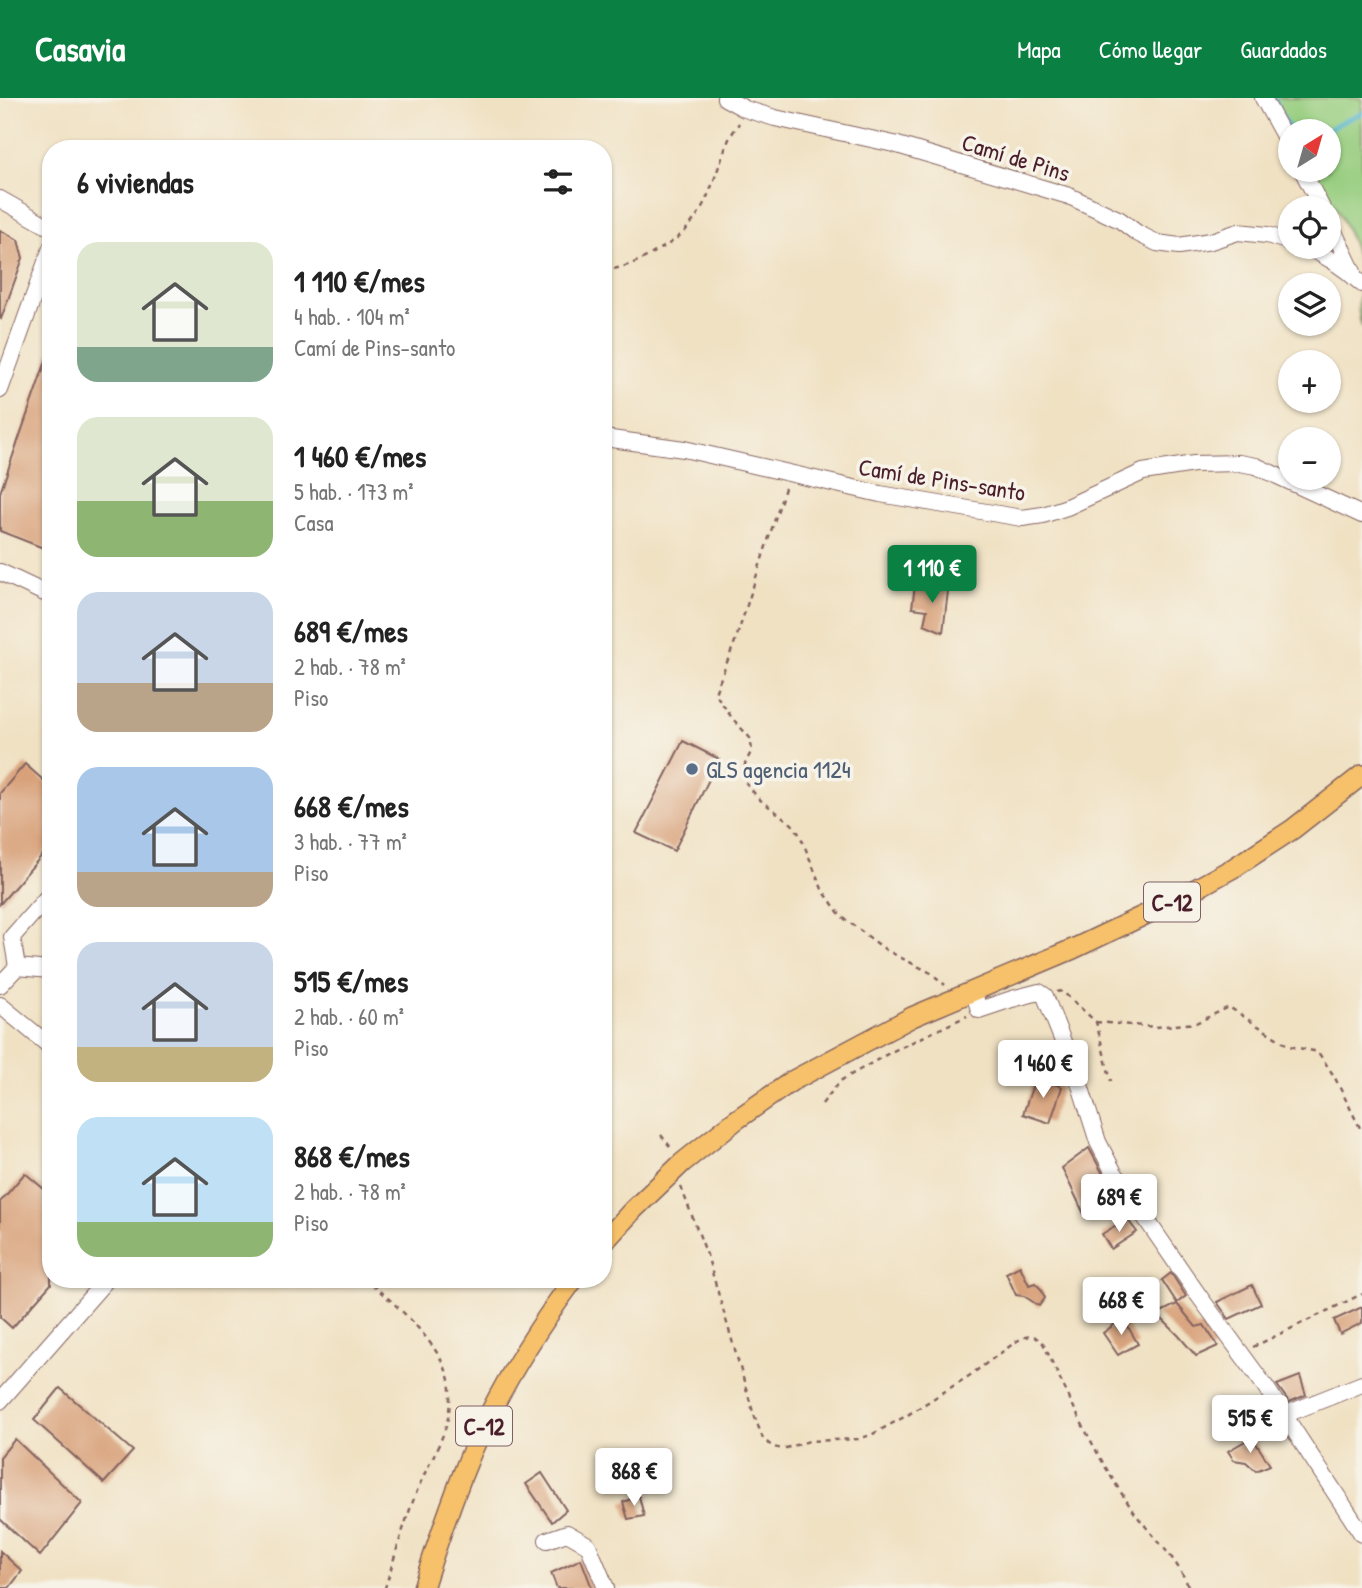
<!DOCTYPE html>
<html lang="es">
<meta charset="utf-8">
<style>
body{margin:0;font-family:"Patrick Hand",sans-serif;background:#f6f6f6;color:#222;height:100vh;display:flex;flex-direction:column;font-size:26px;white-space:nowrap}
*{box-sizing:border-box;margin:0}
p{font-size:23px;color:#767676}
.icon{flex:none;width:38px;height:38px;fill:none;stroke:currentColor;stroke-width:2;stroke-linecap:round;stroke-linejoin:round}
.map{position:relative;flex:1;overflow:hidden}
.panel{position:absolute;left:42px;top:42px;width:570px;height:1148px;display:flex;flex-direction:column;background:#fff;border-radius:28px;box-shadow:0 2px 5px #0004}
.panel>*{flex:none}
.needle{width:46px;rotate:37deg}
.fabs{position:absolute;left:1278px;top:21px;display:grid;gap:14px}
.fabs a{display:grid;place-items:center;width:63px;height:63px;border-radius:50%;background:#fff;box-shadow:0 2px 5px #0004;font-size:35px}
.price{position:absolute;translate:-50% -60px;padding:0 16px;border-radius:7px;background:#fff;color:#222;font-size:23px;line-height:46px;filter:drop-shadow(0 2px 4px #0008)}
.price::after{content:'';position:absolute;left:50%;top:42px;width:21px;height:16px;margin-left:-10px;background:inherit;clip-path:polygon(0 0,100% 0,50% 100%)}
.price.selected{background:#0b8043;color:#fff}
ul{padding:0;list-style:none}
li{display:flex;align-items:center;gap:21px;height:175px;padding:0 35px}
li span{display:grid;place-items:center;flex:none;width:196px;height:140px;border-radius:21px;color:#555}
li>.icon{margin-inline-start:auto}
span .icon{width:84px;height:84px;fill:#fffc;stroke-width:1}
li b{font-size:30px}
h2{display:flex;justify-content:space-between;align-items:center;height:84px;padding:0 35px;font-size:30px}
header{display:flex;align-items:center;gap:42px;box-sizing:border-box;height:98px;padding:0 35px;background:#0b8043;color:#fff}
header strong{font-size:33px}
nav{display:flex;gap:38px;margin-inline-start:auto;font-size:24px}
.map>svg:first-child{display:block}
.green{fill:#97cd7f;stroke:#707655;stroke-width:2}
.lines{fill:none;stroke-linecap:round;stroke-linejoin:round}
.stream{stroke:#52b5d1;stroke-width:4.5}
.building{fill:#d8a17a}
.minor-casing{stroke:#846360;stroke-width:18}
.major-casing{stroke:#846360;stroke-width:22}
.path{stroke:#846360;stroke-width:2.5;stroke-dasharray:5 5;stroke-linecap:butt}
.minor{stroke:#fff;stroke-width:16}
.major{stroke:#f6c16b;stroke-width:19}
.service-dot{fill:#5c6f8a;stroke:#f7f3e8;stroke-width:2.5}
.labels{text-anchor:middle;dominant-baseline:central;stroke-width:7;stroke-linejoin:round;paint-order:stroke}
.shield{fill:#f7f3e8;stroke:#7e5f64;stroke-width:2}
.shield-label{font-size:23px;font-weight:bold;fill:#4a1f2b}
.street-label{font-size:24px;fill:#4a1f2b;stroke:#f7f3e8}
.service-label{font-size:24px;fill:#4e5e75;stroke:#f7f3e8;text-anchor:start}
</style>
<header>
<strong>Casavia</strong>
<nav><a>Mapa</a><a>Cómo llegar</a><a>Guardados</a></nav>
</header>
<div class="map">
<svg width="1362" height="1490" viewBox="0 0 1362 1490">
<rect width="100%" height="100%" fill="#f7f3e8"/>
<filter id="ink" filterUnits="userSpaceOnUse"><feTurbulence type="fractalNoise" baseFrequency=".0143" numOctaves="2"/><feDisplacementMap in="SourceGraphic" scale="14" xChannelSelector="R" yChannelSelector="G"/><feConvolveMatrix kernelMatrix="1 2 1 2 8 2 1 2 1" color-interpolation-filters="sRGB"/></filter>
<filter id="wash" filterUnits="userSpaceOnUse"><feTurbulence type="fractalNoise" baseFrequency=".00686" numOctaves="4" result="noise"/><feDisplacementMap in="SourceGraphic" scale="28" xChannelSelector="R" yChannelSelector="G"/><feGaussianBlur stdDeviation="1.57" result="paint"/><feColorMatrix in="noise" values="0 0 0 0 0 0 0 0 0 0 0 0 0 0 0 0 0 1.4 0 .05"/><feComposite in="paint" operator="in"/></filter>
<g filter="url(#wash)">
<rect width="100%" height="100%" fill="#f0e1c3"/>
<!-- green -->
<path class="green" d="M 1270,0 L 1362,0 L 1362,229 C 1354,207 1362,196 1360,175 C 1355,138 1333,102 1312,72 L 1328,72 L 1328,33 L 1290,33 Z"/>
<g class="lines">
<!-- stream -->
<path class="stream" d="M 1274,0 L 1286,26 L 1293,33
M 1327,33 L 1340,25 L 1362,15"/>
</g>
<g id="blocks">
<!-- building -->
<path class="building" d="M 0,132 L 18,142 L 23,160 L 1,221 L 0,220 Z
M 49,254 L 51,254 L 51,453 L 0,433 L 0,395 Z
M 915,487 L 948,493 L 943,534 L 924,526 L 927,512 L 912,510 Z
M 683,643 L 719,661 L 674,753 L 636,735 Z
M 25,666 L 51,689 L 51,747 L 0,806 L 0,695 Z
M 1036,978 L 1062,989 L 1050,1025 L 1023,1016 Z
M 1089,1050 L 1104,1078 L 1119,1101 L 1086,1120 L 1062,1070 Z
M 25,1075 L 51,1097 L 51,1186 L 12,1230 L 0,1219 L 0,1104 Z
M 1127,1121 L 1137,1134 L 1111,1151 L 1102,1136 Z
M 1020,1168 L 1029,1187 L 1035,1185 L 1041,1191 L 1045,1200 L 1039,1208 L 1024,1198 L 1016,1197 L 1006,1175 Z
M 1171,1175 L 1186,1198 L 1177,1205 L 1162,1182 Z
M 1252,1187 L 1261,1206 L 1229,1221 L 1217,1204 Z
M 1177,1206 L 1196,1229 L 1204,1227 L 1218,1248 L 1196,1258 L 1179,1238 L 1157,1216 Z
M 1362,1209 L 1362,1225 L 1340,1236 L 1334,1222 Z
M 1123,1220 L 1138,1246 L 1118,1257 L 1103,1235 Z
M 1300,1278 L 1306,1297 L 1289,1304 L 1277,1287 Z
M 60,1290 L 133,1353 L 104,1385 L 34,1322 Z
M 1252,1339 L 1270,1367 L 1256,1373 L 1246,1364 L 1234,1362 L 1228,1353 Z
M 15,1341 L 82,1405 L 40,1458 L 0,1421 L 0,1359 Z
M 542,1375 L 566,1412 L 552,1424 L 526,1386 Z
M 639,1398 L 644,1418 L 628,1421 L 623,1404 Z
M 0,1453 L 22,1473 L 9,1490 L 0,1490 Z
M 581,1461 L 592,1490 L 557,1490 L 551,1475 Z"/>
</g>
</g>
<g filter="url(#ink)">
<use href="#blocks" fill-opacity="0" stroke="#846360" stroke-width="2"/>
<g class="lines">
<defs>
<path id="minor" d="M 725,0 L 745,11 L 775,20 L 894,46 L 1069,98 L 1120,122 L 1137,135 L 1157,145 L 1179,148 L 1211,143 L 1238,134 L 1267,137 L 1290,144
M 1263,0 L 1290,49
M 1302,72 L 1322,110
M 0,101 L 51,130
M 1328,121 L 1353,174
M 1305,149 C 1327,157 1345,170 1362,186
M 0,292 L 51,150
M 604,340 L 684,351 L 880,396 L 1022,420 L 1043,417 L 1067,409 L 1143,374 L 1194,366 L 1239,365 L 1256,368 L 1362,417
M 0,474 L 51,498
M 51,795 L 12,839 L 17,869 L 50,872 L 51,870
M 0,887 L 17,869
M 973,892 L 979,912 L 1012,901 L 1039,894 L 1045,898 L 1079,984 L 1098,1044 L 1113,1073 L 1199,1198 L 1265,1288 L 1362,1436
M 0,907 L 51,949
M 0,1303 L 107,1181
M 1284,1317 L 1362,1286
M 547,1442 L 567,1435 L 588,1447 L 606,1490"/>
<path id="major" d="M 604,1144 L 633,1112 L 682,1065 L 736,1022 L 792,983 L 912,919 L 1073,851 L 1170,805 L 1235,769 L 1293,731 L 1362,677
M 423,1490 C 435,1452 448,1414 462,1378 C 489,1307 529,1242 574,1181"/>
</defs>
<!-- minor casing -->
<use href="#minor" class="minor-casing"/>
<!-- major casing -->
<use href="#major" class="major-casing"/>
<!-- path -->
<path class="path" d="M 604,172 C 621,171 635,165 650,157 C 664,149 679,141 689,128 C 711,103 717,68 730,39 C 733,34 736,30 739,25
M 785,390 L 736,541 L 715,595 L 732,620 L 750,640 L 752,652 L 745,666 L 746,685 L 759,701 L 792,726 L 800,737 L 822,791 L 841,818 L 886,852 L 931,875 L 945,887
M 1057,894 L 1062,893 L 1096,924 L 1111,983
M 1096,924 L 1156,929 L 1196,925 L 1229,909 L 1289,948 L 1318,954 L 1334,978 L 1362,1034
M 822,1006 L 840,983 L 891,954 L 967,918
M 661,1037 L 672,1051
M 681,1089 L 707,1157 L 753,1314 L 763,1341 L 773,1349 L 783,1351 L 809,1343 L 858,1341 L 871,1337 L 906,1318 L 969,1278 L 1017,1243 L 1025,1239 L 1034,1238 L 1043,1245 C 1070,1302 1096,1359 1132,1411 C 1151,1438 1177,1459 1189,1490
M 364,1181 C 393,1202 441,1246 449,1282 C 451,1294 450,1308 448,1320 C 443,1345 426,1369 417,1393 C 404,1425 395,1458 385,1490
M 1253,1249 L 1362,1196"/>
<!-- minor -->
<use href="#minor" class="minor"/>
<!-- major -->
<use href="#major" class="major"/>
</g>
</g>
<!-- markers -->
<circle class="service-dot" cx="692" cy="671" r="7"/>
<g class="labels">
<!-- shield labels -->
<g class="shield">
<rect x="1144" y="784.5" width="56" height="39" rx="5"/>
<rect x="456" y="1308.5" width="56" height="39" rx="5"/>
</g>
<g class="shield-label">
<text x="1172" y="804">C-12</text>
<text x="484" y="1328">C-12</text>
</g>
<!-- street labels -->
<g class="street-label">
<text transform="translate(1016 59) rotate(17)">Camí de Pins</text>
<text transform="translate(942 381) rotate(9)">Camí de Pins-santo</text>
</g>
<!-- service labels -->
<g class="service-label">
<text x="706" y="671">GLS agencia 1124</text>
</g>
</g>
</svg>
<div class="fabs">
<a><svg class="needle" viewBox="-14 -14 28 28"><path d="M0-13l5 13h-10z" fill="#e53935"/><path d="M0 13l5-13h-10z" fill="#767676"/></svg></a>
<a><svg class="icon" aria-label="locate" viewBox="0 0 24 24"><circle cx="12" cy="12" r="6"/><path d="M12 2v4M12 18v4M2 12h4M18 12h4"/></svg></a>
<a><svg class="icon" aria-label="layers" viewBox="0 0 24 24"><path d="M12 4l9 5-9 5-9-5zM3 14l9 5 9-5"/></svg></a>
<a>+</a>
<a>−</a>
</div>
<b class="price selected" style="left:932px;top:507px">1 110 €</b>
<b class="price" style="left:1043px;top:1002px">1 460 €</b>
<b class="price" style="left:1119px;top:1136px">689 €</b>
<b class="price" style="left:1121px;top:1239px">668 €</b>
<b class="price" style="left:1250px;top:1357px">515 €</b>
<b class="price" style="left:634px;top:1410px">868 €</b>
<section class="panel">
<h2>6 viviendas<svg class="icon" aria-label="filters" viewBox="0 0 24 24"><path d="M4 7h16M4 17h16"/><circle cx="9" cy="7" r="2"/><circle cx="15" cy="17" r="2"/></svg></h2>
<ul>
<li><span style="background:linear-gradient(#dfe7d0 75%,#7fa58c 0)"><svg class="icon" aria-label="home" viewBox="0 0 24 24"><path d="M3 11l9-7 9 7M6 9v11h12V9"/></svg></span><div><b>1 110 €/mes</b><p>4 hab. · 104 m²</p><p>Camí de Pins-santo</p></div></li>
<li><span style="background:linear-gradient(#dfe7d0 60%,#8fb573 0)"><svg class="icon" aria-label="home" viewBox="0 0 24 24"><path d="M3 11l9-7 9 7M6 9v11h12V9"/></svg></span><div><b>1 460 €/mes</b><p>5 hab. · 173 m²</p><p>Casa</p></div></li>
<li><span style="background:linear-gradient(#c9d6e8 65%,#b9a48a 0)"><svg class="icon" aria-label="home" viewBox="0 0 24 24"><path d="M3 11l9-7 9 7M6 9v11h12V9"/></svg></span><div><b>689 €/mes</b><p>2 hab. · 78 m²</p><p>Piso</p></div></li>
<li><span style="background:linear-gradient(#a9c7e8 75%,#b9a48a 0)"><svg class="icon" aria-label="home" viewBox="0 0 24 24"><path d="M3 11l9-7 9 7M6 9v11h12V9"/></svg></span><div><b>668 €/mes</b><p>3 hab. · 77 m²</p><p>Piso</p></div></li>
<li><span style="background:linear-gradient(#c9d6e8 75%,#c2b280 0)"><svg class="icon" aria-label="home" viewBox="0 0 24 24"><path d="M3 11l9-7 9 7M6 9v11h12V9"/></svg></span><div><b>515 €/mes</b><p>2 hab. · 60 m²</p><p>Piso</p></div></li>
<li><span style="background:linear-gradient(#bfe0f5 75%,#8fb573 0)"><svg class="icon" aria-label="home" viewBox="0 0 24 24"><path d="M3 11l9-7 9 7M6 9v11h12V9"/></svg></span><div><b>868 €/mes</b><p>2 hab. · 78 m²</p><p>Piso</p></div></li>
</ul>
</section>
</div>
